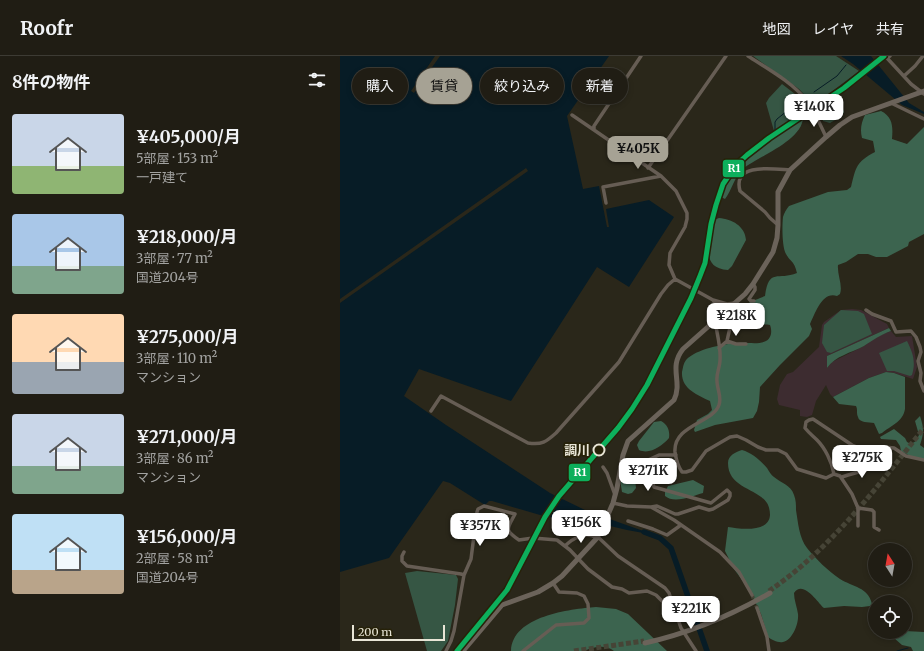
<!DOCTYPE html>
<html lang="ja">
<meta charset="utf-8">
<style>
body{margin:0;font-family:Merriweather,"Noto Sans JP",serif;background:#2d2a22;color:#f1f3f6;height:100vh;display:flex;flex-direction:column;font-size:15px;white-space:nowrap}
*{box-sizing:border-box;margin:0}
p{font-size:13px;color:#a2a2a0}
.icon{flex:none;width:22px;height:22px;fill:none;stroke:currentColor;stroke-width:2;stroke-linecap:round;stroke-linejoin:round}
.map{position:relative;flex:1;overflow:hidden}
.drawer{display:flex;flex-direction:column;background:#201d14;width:340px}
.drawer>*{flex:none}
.hud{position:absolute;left:12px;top:12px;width:380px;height:36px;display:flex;gap:8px}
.needle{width:26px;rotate:349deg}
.tools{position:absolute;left:528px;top:487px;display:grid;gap:8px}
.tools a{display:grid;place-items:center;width:44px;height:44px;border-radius:50%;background:#201d14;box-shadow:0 2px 6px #0003,0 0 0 1px #3d3b34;font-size:20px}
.scale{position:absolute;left:12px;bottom:10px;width:93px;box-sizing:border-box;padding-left:4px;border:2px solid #e8e5d6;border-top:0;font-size:11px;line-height:14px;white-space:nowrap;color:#e8e5d6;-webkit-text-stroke:3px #272209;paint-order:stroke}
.price{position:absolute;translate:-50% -34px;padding:0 9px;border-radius:8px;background:#fff;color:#222;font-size:13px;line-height:26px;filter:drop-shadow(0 1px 2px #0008)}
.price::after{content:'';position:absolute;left:50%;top:24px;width:12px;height:9px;margin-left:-6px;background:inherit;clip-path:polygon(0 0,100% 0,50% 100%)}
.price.active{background:#a6a294;color:#111}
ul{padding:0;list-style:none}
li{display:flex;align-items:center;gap:12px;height:100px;padding:0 12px}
li span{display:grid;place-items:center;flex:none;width:112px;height:80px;border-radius:4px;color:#555}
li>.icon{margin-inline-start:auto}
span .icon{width:48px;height:48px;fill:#fffc;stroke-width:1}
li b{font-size:17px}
h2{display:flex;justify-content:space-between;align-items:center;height:48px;padding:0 12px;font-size:17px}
.pill{padding:0 14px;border-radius:18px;background:#201d14;box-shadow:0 2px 6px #0003,0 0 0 1px #3d3b34;font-size:14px;line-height:36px}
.pill.active{background:#a6a294;color:#111}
header{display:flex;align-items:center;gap:24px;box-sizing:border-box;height:56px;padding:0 20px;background:#201d14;border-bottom:1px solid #3d3b34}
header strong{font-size:19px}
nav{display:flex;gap:22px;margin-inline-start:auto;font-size:14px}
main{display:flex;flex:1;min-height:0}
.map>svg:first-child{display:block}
.education{fill:#3d2c30}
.green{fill:#365644}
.forest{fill:#3c644f}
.water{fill:#071c26}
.pier{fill:#2a271a}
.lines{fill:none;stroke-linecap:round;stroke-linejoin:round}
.stream{stroke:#071c26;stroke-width:1}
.river{stroke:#071c26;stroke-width:5.5}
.minor-tunnel{stroke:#464436;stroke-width:3.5;stroke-dasharray:3.5 2;stroke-linecap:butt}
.highway-tunnel{stroke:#464436;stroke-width:5;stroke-dasharray:5 2.5;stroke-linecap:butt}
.minor{stroke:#665d54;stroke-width:3.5}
.highway{stroke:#6b635a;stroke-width:5}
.rail-1-casing{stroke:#272209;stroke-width:8}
.rail-1{stroke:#0daf5c;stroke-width:5}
.stop-dot{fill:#272209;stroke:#e8e5d6;stroke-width:2}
.labels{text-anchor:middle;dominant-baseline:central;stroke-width:3.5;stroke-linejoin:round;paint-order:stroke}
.stop-label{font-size:13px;font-weight:bold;fill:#e8e5d6;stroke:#272209;text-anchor:end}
.line-badge{stroke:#272209;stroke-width:1.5}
.badge-label{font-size:11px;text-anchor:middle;font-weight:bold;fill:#fff}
</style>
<header>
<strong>Roofr</strong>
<nav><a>地図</a><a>レイヤ</a><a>共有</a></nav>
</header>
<main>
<section class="drawer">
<h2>8件の物件<svg class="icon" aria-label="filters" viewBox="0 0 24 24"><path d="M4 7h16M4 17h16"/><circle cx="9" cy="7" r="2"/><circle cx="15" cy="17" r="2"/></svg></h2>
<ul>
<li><span style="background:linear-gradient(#c9d6e8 65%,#8fb573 0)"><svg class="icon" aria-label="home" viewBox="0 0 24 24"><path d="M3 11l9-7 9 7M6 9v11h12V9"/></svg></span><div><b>¥405,000/月</b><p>5部屋 · 153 m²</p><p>一戸建て</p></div></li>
<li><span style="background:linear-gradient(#a9c7e8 65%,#7fa58c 0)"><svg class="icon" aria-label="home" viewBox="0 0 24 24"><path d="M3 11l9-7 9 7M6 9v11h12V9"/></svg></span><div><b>¥218,000/月</b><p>3部屋 · 77 m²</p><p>国道204号</p></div></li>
<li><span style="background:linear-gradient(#ffd9b3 60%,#9aa5b1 0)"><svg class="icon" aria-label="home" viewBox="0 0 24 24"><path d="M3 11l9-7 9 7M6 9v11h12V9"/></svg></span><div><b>¥275,000/月</b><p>3部屋 · 110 m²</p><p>マンション</p></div></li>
<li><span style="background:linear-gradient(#c9d6e8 65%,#7fa58c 0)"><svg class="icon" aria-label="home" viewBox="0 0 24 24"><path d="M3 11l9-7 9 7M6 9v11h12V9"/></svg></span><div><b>¥271,000/月</b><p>3部屋 · 86 m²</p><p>マンション</p></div></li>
<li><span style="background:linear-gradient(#bfe0f5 70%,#b9a48a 0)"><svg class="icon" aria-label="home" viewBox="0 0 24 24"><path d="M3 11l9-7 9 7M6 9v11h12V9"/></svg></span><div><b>¥156,000/月</b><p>2部屋 · 58 m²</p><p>国道204号</p></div></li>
</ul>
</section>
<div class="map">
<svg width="584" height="595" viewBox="0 0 584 595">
<rect width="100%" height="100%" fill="#2a271a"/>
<!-- education -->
<path class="education" d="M 512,253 L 521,254 L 547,268 L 549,272 L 487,300 L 487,312 L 492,306 L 524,290 L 535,281 L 551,275 L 556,281 L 572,280 L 577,311 L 573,323 L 554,317 L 546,316 L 529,322 L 493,341 L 490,338 L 486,329 L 476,345 L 472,359 L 467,361 L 460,360 L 460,354 L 439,349 L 437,343 L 440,329 L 447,318 L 453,316 L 479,291 L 482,269 L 484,266 L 501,254 Z"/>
<!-- green -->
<path class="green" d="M 413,0 L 496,0 L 519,15 L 474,49 L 459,33 Z
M 442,28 L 455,38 L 468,54 L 434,75 L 426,47 L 429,42 Z
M 500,51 L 503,53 L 504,56 L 502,60 L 490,67 L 483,65 L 482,60 C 487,54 492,52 500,51 Z
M 501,254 L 518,255 L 524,258 L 532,278 L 491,297 L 487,296 L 482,287 L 484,269 Z
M 567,285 C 573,297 576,306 572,319 L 570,320 L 554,315 L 547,315 L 539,297 Z
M 77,515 L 116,519 L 118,523 L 115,549 L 108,585 L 101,595 L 87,595 L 65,517 Z"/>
<!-- forest -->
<path class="forest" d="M 541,55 C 553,61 553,71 552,83 L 567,88 L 584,71 L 584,178 L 569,186 L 568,190 L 547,201 L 536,201 L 528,198 L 518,198 L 506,206 L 498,209 C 497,219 503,229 500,238 L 497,240 C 482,235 475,258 470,268 L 472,273 L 469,280 L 440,309 L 420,331 L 419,346 L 417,355 L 413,362 L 375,369 L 355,376 L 354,374 L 357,364 L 368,358 L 372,354 L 370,345 C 358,339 341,333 342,316 C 343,312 343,308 346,304 C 356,293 383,288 398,287 C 406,286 419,289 426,285 C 432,282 432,274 430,269 C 420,267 411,272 402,269 C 398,268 397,265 396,262 C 395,250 416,244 425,240 C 429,211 438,225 457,217 C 454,204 451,207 446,198 C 442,191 442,170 443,161 C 444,157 446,154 449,150 L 488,136 L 507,134 L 511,131 C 516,111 516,106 535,96 L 533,85 L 522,82 C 520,74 521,67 525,59 Z
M 463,62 C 462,85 417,101 403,113 C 394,121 392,134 385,143 L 381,141 C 386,106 436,80 463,62 Z
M 379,162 C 392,163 405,170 406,184 L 392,210 L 388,214 C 358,212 371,183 374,164 Z
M 549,272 L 551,275 C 540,279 533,284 524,290 C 511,297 495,300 487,312 L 487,300 Z
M 546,316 L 554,317 L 565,321 L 565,353 C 563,366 550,370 542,377 L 539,378 L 534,367 C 529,366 519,367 518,361 C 516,357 518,354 516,350 L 499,348 L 493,341 L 529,322 Z
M 580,360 C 584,372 584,377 580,389 L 584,392 L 584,403 L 574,402 L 561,395 L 560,390 L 556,384 L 541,383 L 540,381 L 554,373 L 565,382 L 567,386 L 571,388 L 576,385 L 579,379 L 575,365 Z
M 321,365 C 328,369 330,375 329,382 C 322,390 310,399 299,394 L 297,389 L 299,385 L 314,366 Z
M 402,394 C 412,397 420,404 427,412 C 429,415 431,419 434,421 C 441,427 451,429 454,439 C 456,444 456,449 456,454 C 458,466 459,482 467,492 C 476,503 488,515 500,523 C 513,531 528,531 532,548 L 530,550 L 522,551 L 504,550 L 484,552 C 478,547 463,523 454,537 C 454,544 457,551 458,558 C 459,567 453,584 443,586 C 438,587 432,584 428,581 L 421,558 L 410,535 L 394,513 L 385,495 L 388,471 C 400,473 429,477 430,459 C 430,455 429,450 427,447 C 417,432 388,432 388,407 C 388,399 396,396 402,394 Z
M 293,420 L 295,423 L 296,432 L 292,437 L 288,438 L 282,436 L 280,423 Z
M 353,424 L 364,430 L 363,437 C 353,440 334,448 325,440 L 325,436 L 328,430 Z
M 256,551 L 276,553 L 288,558 L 327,595 L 274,595 C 265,588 254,591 244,595 L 171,595 C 172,560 230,553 256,551 Z
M 565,575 L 584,576 L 584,595 L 573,595 L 571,591 L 562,589 L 554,582 L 554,578 L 556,576 Z"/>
<!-- water -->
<path class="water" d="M 0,0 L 269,0 L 227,60 L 243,133 L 259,130 L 267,171 L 269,171 L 266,153 L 309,144 L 334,161 L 289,231 L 257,211 L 171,345 L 79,313 L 64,340 L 106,369 L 210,437 L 247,455 L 309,477 L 309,478 L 287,474 L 249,465 L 207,461 L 152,445 L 149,445 L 145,449 L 110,427 L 103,425 L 49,502 L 0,516 Z
M 501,0 L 531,0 L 569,47 L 584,56 L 584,58 L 562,49 L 513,8 Z"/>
<!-- pier -->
<path class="pier" d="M 95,0 L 100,0 L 74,37 L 71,35 Z
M 186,112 L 188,115 L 0,247 L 0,243 Z"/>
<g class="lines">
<!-- stream -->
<path class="stream" d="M 474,36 L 497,20 L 506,9
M 435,74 L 435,66 L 437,63 L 452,51
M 557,595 L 568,592"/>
<!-- river -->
<path class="river" d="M 304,476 L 320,482 L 331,492 L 367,595"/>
<!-- minor-tunnel -->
<path class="minor-tunnel" d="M 412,539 L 417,552"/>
<!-- highway-tunnel -->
<path class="highway-tunnel" d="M 429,535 C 492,492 537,431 584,372
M 234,595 L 304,585"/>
<!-- minor -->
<path class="minor" d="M 301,0 L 254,70 L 254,74 L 321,120 L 336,135 L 347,157 L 347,163 L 345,171 L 330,197 L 329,209 L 335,223 L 373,244 L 377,250 L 379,261
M 408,0 C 428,13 452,26 467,45 C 475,56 480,68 486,81
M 550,0 L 547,2 L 571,28 L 584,38
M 564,20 L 575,10 L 583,0
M 257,24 L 276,37
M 551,47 L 584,63
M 232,59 L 254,74
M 308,112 L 386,0
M 266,147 L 263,131 L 321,120
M 438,169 L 430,162 L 425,156 L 400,135 C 392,106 434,113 450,114
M 413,228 L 415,231 L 415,234 L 409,243 L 411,245 L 414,245
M 373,244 L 387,248 L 395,247
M 526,254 L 532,258 L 551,265 L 556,276 L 571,275 L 576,281 L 580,291 L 581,296 L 578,305 L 581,317 L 580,325 L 584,335
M 375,265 C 377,278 381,291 380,304 C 380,311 376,318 377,325 C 377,333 382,341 379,349 C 373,367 333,369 335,396 C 336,403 337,409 342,416 L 346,416 L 352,414 L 366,395 L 390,381 L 397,380 L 406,384 L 418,391 L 426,394 L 438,394 L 446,398 L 457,413 L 486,422 L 494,418 C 492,406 485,392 477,384 C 473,380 469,377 465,372 L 466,366 L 469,364 L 473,363 L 512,389 L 522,393 L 545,391 L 554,392 L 566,400 L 584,404
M 387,285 L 396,288 L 406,288
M 379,292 L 387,285 L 393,258
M 91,355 L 101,340 L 188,387 C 202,389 206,386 216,377 L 279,306 L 321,238 L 328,229 L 335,223
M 263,411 L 267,417 L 275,439
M 494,418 L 500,420 L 512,438 L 518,452 L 532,454 L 534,456 L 534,471 L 539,474
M 502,421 L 508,419 L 526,414 L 538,409
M 273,447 L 287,450 L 311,451 L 317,450 L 335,458 L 338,458 L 359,451 L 369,454 L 373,453 L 388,444 L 390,440 L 390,437 L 387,434 L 371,447 L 314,431 L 307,411 L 308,404 L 319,399 L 336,399
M 311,451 L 334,464 L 380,496 L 399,516 L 412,539
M 288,465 L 313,473 L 327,479 L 341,469
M 518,470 L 518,452
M 258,481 L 278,500 L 325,532 L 329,537 L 341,572 L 356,595
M 225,490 C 233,482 246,475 257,482
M 64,496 L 62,500 L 62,505 L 67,510 L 121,518 L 124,519
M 417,552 L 427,581 L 429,595
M 106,595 L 111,585 L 114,575 L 124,519 L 131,503 L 137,456 L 138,453 L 144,450 L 175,458 C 167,473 164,474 179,484 L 193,482 L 217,484 L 230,494 L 248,513 L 272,531 L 282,533 L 289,537 L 307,535 L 316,539 L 332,555 L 336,556
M 183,595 L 216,569 L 244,567 L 249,562 L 248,548 L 244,540 L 237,537 L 219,536 L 213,527"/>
<!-- highway -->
<path class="highway" d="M 305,587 C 350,577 390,560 430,537
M 123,595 L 162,549 L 198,536 L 213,527 L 222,520 L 257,482 L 263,470 L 273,447 L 277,432 L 283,399 L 288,385 L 334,344 C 343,325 328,312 343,293 L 405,238 L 413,228 L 433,196 L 437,182 L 438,169 L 438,136 L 450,114 L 486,81 L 500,69 L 512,61 L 584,35"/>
<defs>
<path id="rail-1" d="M 117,595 L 167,534 L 205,461 L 219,440 L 278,372 L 292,353 L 307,329 L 351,242 L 360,220 L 365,207 L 371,168 L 376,149 L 383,128 L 396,109 L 407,99 L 429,82 L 504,32 L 544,0"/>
</defs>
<!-- rail-1 casing -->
<use href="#rail-1" class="rail-1-casing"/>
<!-- rail-1 -->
<use href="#rail-1" class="rail-1"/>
</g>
<!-- markers -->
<circle class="stop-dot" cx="259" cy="394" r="5.5"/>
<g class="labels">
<!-- stop labels -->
<g class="stop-label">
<text x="250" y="394">調川</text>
</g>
</g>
<g class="line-badge">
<rect x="382" y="103" width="23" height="19" rx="4" fill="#0daf5c"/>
<rect x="228" y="407" width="23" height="19" rx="4" fill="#0daf5c"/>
</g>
<g class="badge-label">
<text x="394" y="116">R1</text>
<text x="240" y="420">R1</text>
</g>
</svg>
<div class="tools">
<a><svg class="needle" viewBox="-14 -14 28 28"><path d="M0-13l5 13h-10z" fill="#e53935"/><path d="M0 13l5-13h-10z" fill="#a2a2a0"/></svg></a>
<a><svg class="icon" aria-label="locate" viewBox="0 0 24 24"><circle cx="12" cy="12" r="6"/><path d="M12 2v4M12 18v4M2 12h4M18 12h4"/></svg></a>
</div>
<div class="scale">200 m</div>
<b class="price" style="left:474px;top:72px">¥140K</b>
<b class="price active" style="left:298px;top:114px">¥405K</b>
<b class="price" style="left:396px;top:281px">¥218K</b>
<b class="price" style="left:522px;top:423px">¥275K</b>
<b class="price" style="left:308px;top:436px">¥271K</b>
<b class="price" style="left:241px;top:488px">¥156K</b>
<b class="price" style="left:140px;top:491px">¥357K</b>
<b class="price" style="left:351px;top:574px">¥221K</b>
<div class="hud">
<a class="pill">購入</a>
<a class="pill active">賃貸</a>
<a class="pill">絞り込み</a>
<a class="pill">新着</a>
</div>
</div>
</main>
